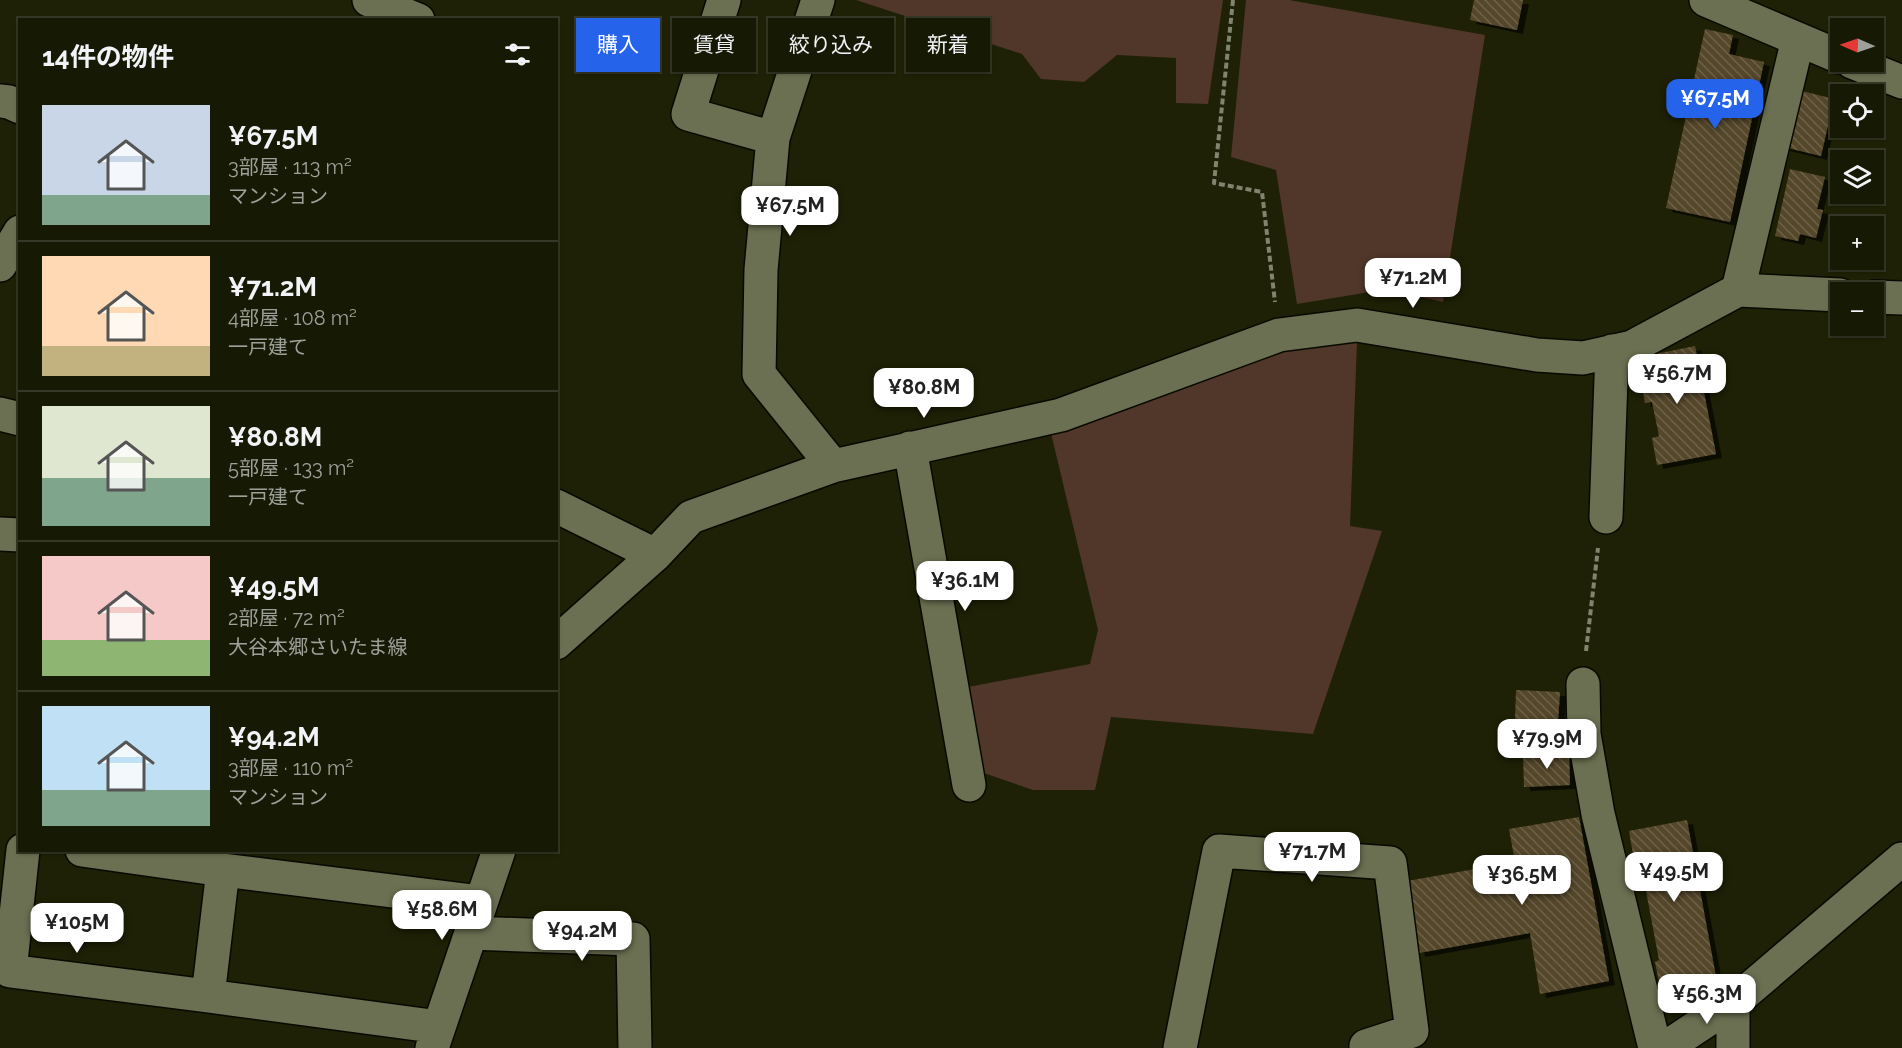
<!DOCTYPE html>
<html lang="ja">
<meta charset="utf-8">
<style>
body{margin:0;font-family:Raleway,"Noto Sans JP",sans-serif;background:#232613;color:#f1f3f6;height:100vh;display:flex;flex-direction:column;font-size:22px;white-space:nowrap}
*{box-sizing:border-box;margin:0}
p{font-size:20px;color:#9ea09a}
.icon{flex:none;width:33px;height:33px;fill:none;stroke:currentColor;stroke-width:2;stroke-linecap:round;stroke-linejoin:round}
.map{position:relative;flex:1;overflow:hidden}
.sheet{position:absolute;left:18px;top:18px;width:540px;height:834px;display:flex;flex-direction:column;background:#161904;border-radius:0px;box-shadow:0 2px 4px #0004,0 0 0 2px #353826}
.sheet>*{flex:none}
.hud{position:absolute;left:576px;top:18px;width:570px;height:54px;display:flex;gap:12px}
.needle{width:39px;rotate:272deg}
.tools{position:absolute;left:1830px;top:18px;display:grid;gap:12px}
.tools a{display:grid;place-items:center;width:54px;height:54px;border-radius:0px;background:#161904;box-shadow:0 2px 4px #0004,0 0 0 2px #353826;font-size:30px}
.price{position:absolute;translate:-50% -51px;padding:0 14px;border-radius:12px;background:#fff;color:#222;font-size:20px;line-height:39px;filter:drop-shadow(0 2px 3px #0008)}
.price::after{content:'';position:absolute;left:50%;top:36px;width:18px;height:14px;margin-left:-9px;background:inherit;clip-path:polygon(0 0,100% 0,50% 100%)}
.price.active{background:#2563eb;color:#fff}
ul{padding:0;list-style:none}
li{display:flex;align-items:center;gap:18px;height:150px;padding:0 24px}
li+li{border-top:2px solid #353826}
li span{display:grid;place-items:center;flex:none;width:168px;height:120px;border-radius:0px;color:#555}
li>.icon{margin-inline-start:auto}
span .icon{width:72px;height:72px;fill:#fffc;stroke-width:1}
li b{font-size:26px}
h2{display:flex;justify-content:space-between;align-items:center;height:72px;padding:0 24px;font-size:26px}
.tag{padding:0 21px;border-radius:0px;background:#161904;box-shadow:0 2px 4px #0004,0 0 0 2px #353826;font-size:21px;line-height:54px}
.tag.active{background:#2563eb;color:#fff}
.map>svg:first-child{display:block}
.green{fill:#513729}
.building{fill:url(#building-back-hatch);filter:url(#shadow)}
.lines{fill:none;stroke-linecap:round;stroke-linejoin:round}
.minor-casing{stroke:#080a00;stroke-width:36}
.secondary-casing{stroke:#080a00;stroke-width:36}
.path{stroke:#81846e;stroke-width:4;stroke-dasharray:6 3;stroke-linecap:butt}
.minor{stroke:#6b7052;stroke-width:33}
.secondary{stroke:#6b7052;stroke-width:33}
</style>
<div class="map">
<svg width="1902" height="1048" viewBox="0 0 1902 1048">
<defs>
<pattern id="building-back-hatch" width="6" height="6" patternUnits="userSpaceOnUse" patternTransform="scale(1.5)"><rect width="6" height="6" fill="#55472c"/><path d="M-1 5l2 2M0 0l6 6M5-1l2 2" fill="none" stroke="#6d624a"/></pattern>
<filter id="shadow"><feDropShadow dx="6" dy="4" stdDeviation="0" flood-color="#0009"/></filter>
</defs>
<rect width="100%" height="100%" fill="#1e2105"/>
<!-- green -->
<path class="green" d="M 856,0 L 1223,0 L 1208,104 L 1176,103 L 1176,58 L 1117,55 L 1084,82 L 1041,79 L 1022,54 Z
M 1246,0 L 1289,0 L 1485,35 L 1443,302 L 1388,289 L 1297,304 L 1276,170 L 1231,157 Z
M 1324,338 L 1357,342 L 1350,526 L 1382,531 L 1313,734 L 1111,717 L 1095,790 L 1033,790 L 978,771 L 968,687 L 1090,664 L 1098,630 L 1050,429 Z"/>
<!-- building -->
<path class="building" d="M 1474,0 L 1523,0 L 1517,30 L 1470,20 Z
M 1705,29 L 1733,35 L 1729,54 L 1764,62 L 1730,222 L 1666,208 Z
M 1798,90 L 1834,99 L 1821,156 L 1784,147 Z
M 1790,169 L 1825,177 L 1817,209 L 1823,210 L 1816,238 L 1800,234 L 1798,241 L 1775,236 Z
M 1695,346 L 1716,454 L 1657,465 L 1652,438 L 1659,436 L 1652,402 L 1645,403 L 1636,358 Z
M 1516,690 L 1560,692 L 1558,722 L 1515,720 Z
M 1569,753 L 1570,785 L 1524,787 L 1523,755 Z
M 1579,817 L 1609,981 L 1540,994 L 1530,933 L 1419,953 L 1407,881 L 1515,862 L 1509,829 Z
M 1687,820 L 1716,977 L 1660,987 L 1655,962 L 1659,960 L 1640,859 L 1634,860 L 1629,831 Z"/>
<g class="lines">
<defs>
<path id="minor" d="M 369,0 L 418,20
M 724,0 L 688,114 L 773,138
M 818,0 L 773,138 L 761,270 L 759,374 L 833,466
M 1706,0 L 1840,57
M 1852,62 L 1902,82
M 0,101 L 9,102 L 20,107
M 0,265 L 20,232
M 1738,290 L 1798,39
M 1874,297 L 1902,298
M 0,414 L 20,419
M 910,448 L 969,785
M 556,506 L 655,555
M 1606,517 L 1612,351
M 0,534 L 20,535
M 556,643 L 655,555 L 691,517 L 833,466 L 1061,415 L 1279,335 L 1357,325 L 1537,355 L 1583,358 L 1632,347 L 1738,290 L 1840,295
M 1583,684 L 1584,734 L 1598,814 L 1655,1048
M 23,850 L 10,971 L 208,996
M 82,850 L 223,870
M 471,933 L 633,939 L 635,1048
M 439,1027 L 208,996 L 223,870 L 481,902
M 432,1048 L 499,850
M 1180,1048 L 1219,851 L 1390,863 L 1412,1031 L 1366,1046 L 1367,1048
M 1733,1048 L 1733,1003"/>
<path id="secondary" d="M 1665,1048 L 1733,1003 L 1902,859"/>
</defs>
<!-- minor casing -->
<use href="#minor" class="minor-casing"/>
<!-- secondary casing -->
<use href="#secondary" class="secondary-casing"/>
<!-- path -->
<path class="path" d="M 1233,0 L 1214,183 L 1262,192 L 1275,302
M 1586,651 L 1598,548"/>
<!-- minor -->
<use href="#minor" class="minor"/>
<!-- secondary -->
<use href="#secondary" class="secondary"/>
</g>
</svg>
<div class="tools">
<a><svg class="needle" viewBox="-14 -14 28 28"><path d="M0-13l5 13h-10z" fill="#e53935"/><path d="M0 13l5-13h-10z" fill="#9ea09a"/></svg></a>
<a><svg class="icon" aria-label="locate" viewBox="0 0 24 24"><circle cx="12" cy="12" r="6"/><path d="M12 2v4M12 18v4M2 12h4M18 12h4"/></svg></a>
<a><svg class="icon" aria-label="layers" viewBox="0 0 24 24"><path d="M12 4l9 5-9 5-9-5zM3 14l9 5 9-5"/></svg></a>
<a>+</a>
<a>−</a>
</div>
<b class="price active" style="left:1715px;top:130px">¥67.5M</b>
<b class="price" style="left:790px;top:237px">¥67.5M</b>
<b class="price" style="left:1413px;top:309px">¥71.2M</b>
<b class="price" style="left:1677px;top:405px">¥56.7M</b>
<b class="price" style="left:924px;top:419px">¥80.8M</b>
<b class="price" style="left:965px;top:612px">¥36.1M</b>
<b class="price" style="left:1547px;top:770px">¥79.9M</b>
<b class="price" style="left:1312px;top:883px">¥71.7M</b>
<b class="price" style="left:1674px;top:903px">¥49.5M</b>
<b class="price" style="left:1522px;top:906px">¥36.5M</b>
<b class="price" style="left:442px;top:941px">¥58.6M</b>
<b class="price" style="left:77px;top:954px">¥105M</b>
<b class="price" style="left:582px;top:962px">¥94.2M</b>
<b class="price" style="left:1707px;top:1025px">¥56.3M</b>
<div class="hud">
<a class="tag active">購入</a>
<a class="tag">賃貸</a>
<a class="tag">絞り込み</a>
<a class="tag">新着</a>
</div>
<section class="sheet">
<h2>14件の物件<svg class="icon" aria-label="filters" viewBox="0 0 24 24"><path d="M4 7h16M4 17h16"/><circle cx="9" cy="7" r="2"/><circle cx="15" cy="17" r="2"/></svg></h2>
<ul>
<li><span style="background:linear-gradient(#c9d6e8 75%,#7fa58c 0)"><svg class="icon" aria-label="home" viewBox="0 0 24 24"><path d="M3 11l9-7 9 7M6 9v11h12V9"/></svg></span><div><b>¥67.5M</b><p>3部屋 · 113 m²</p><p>マンション</p></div></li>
<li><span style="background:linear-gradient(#ffd9b3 75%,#c2b280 0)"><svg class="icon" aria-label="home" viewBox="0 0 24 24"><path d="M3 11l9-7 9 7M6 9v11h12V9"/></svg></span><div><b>¥71.2M</b><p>4部屋 · 108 m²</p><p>一戸建て</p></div></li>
<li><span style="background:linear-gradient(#dfe7d0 60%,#7fa58c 0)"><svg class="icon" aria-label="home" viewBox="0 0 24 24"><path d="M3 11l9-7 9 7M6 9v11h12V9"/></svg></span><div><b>¥80.8M</b><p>5部屋 · 133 m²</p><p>一戸建て</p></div></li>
<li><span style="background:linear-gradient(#f6c9c9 70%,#8fb573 0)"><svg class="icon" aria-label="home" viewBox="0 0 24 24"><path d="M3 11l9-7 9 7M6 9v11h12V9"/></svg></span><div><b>¥49.5M</b><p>2部屋 · 72 m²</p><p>大谷本郷さいたま線</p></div></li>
<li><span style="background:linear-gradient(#bfe0f5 70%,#7fa58c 0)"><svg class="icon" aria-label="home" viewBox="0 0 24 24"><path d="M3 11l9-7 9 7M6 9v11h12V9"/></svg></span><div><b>¥94.2M</b><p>3部屋 · 110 m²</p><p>マンション</p></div></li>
</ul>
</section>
</div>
